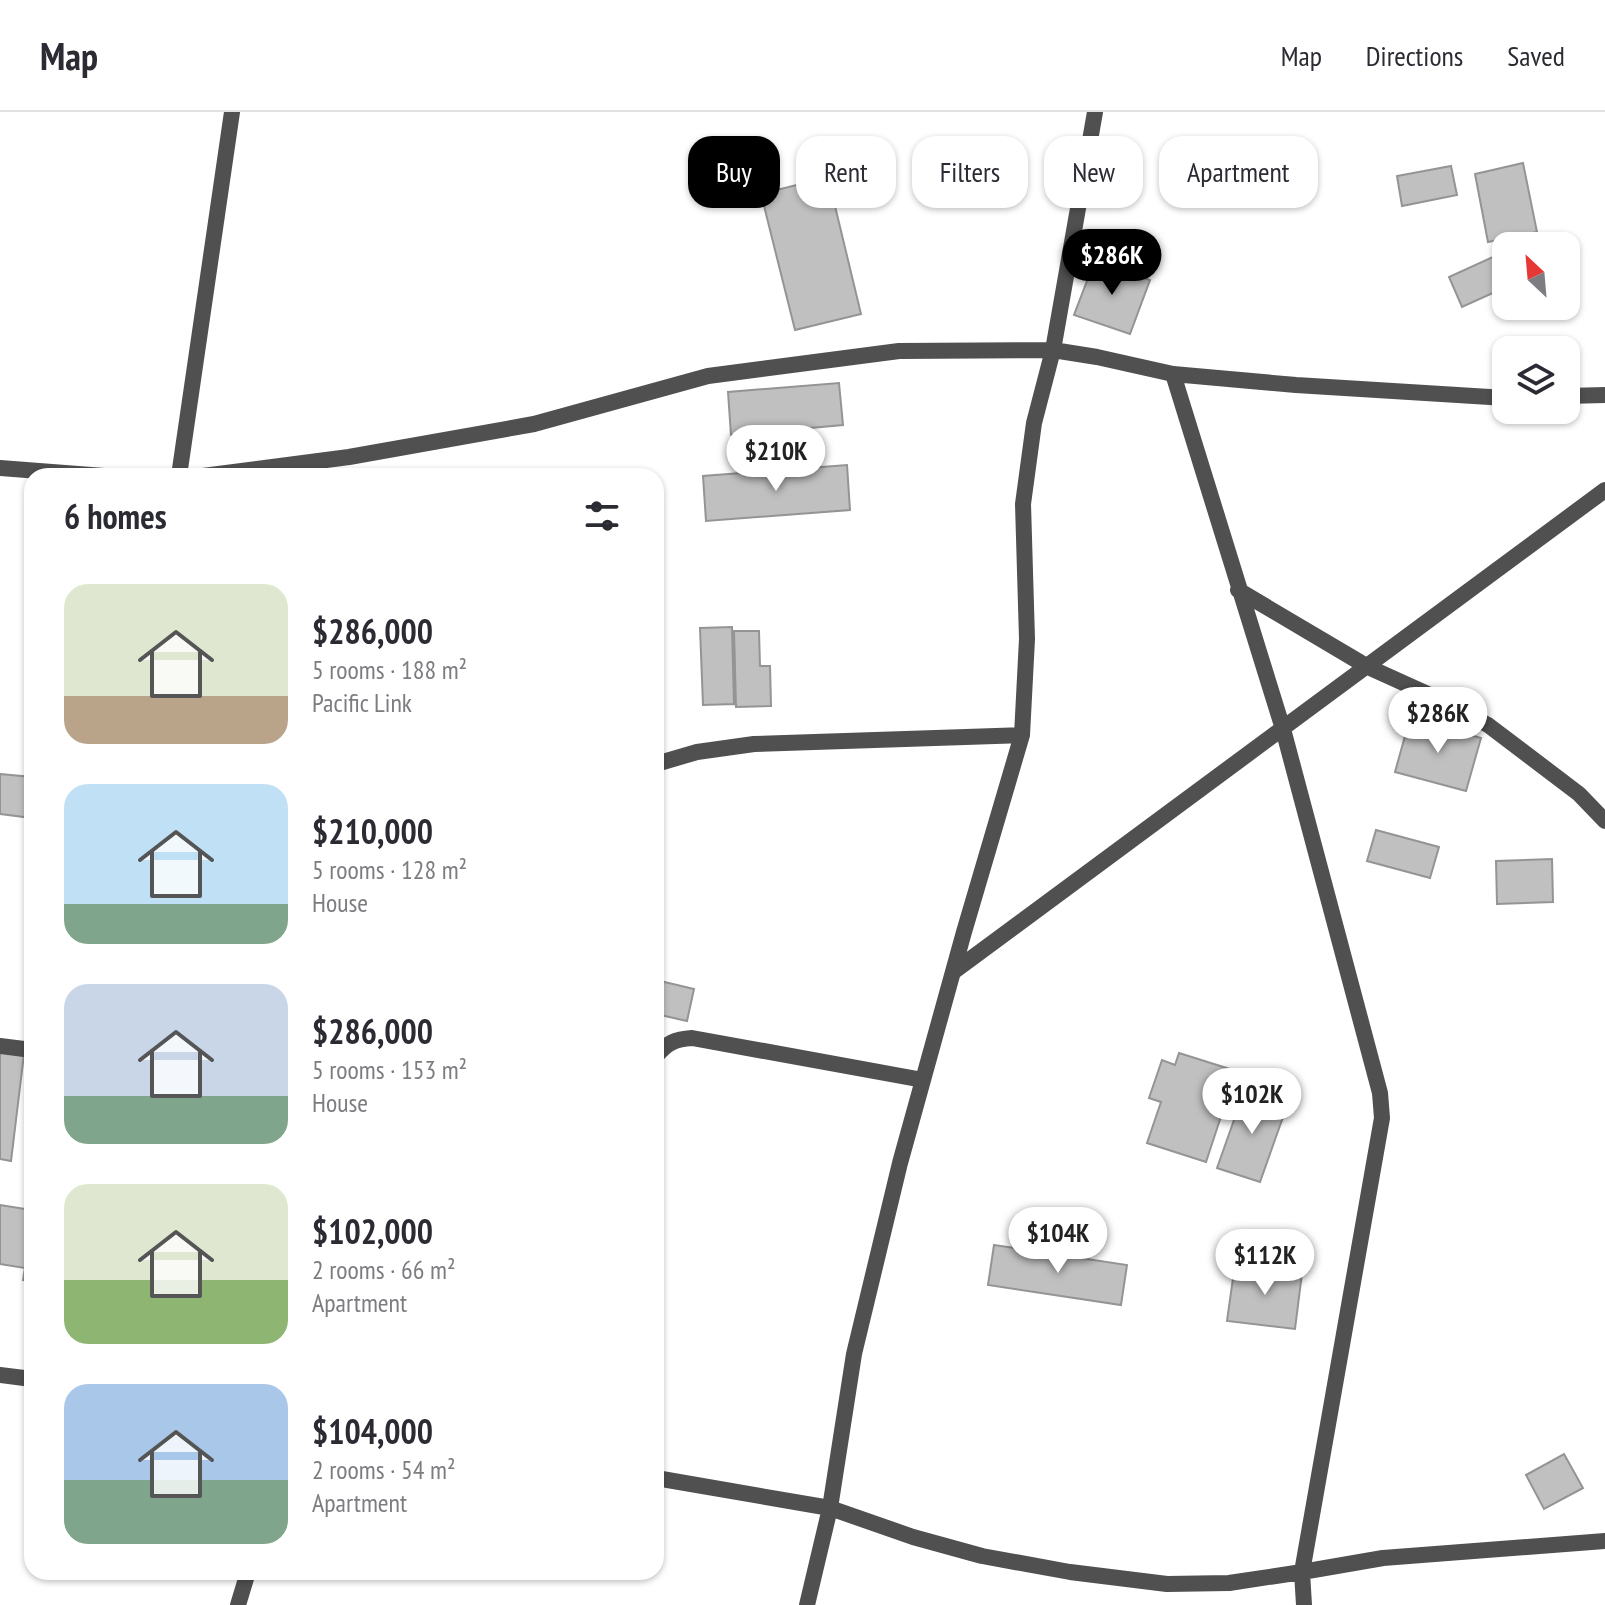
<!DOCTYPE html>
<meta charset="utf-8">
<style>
body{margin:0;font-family:"PT Sans Narrow",sans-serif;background:#f2f2f3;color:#2b2b33;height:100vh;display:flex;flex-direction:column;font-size:30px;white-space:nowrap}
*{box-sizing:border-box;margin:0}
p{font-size:26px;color:#7c7c81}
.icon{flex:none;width:44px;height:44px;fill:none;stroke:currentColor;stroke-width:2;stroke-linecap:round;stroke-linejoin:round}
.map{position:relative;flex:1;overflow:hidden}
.details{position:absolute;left:24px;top:356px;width:640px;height:1112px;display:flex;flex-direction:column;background:#fff;border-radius:24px;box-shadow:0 2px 6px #0004}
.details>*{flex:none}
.guide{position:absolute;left:688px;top:24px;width:760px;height:72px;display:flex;gap:16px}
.needle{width:52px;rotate:334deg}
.tools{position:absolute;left:1492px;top:120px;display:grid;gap:16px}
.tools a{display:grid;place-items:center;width:88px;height:88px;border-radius:16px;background:#fff;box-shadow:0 2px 6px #0004;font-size:40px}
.price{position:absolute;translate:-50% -68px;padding:0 18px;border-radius:28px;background:#fff;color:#222;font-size:26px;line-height:52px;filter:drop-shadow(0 2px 4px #0008)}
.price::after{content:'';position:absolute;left:50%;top:48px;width:24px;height:18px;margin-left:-12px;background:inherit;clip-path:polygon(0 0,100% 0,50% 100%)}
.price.active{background:#000;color:#fff}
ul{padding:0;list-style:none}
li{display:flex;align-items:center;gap:24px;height:200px;padding:0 40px}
li span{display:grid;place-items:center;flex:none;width:224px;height:160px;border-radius:24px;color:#555}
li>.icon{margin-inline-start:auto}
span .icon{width:96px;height:96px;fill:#fffc;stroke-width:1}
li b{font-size:34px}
h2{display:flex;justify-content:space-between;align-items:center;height:96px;padding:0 40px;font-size:34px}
.tag{padding:0 28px;border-radius:24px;background:#fff;box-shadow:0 2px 6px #0004;font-size:28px;line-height:72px}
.tag.active{background:#000;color:#fff}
header{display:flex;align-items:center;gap:48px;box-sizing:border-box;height:112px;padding:0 40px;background:#fff;border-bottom:2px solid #e1e1e2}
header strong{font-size:38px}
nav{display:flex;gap:44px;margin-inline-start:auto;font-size:28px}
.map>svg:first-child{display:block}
.building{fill:#c0c0c0;stroke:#949494;stroke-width:2}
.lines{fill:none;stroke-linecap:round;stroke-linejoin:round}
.minor{stroke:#505050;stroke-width:16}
</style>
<header>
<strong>Map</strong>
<nav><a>Map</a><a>Directions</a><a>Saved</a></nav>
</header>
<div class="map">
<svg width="1605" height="1493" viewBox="0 0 1605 1493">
<rect width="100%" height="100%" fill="#fff"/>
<!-- building -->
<path class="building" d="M 1251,25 L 1301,29 L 1298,59 L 1248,55 Z
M 1112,31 L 1140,41 L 1125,85 L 1096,74 Z
M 1523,51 L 1537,120 L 1488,130 L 1475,62 Z
M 1451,54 L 1457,83 L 1402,94 L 1397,64 Z
M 828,65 L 861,202 L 795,218 L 761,82 Z
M 1506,139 L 1506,175 L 1462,195 L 1449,165 Z
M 1095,148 L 1150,168 L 1130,222 L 1074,203 Z
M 839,271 L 843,313 L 731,323 L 728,280 Z
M 847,353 L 850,398 L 706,409 L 703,364 Z
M 732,515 L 734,592 L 703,593 L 700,516 Z
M 734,519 L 759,519 L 760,554 L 770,554 L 771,594 L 736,595 Z
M 1410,606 L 1481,626 L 1466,679 L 1395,660 Z
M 0,662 L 32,665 L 32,706 L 0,702 Z
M 1376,718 L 1439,735 L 1430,766 L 1367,749 Z
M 1552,747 L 1553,790 L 1497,792 L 1496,749 Z
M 656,868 L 694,877 L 687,909 L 656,902 Z
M 0,939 L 24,942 L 11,1049 L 0,1047 Z
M 1179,941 L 1236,959 L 1206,1050 L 1147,1031 L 1161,990 L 1149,986 L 1162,948 L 1175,953 Z
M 1245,977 L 1288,991 L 1260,1070 L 1217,1056 Z
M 0,1093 L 32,1098 L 32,1169 L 23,1168 L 25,1156 L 0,1152 Z
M 994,1133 L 1127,1153 L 1121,1193 L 988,1173 Z
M 1235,1152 L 1302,1161 L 1295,1217 L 1227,1209 Z
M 1564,1342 L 1583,1376 L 1544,1397 L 1526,1363 Z"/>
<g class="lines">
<!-- minor -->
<path class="minor" d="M 1095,0 L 1053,238 L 1097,245 L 1173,262 L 1296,273 L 1506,286
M 1566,284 L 1605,283
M 0,356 L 104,364
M 179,364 L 232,0
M 203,364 L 349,345 L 534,312 L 708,264 L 899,239 L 1053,238 L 1034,311 L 1023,392 L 1027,527 L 1022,623 L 964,820 L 900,1051 L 854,1242 L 830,1396 L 807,1493
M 1238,478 L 1368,555 L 1441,588 L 1488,613 L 1579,682 L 1605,709
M 656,652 L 697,640 L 754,632 L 1022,623
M 953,860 L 1605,378
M 0,934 L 32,938
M 656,944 C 667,931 675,927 692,926 L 923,968
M 0,1263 L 32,1267
M 656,1366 L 830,1396 L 913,1425 L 982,1444 L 1070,1460 L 1167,1472 L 1229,1471 L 1302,1460 L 1382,1006 L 1380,981 L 1283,617 L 1173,262
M 238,1493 L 248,1460
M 1304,1493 L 1302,1460 L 1383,1446 L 1605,1429"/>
</g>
</svg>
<div class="tools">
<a><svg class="needle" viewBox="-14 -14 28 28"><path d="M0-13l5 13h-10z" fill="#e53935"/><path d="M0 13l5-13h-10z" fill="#7c7c81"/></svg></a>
<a><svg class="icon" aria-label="layers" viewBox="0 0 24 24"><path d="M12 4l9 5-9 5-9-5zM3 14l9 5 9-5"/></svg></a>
</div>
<b class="price active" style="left:1112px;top:185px">$286K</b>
<b class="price" style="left:776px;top:381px">$210K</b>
<b class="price" style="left:1438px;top:643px">$286K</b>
<b class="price" style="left:1252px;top:1024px">$102K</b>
<b class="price" style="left:1058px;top:1163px">$104K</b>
<b class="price" style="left:1265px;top:1185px">$112K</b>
<div class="guide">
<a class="tag active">Buy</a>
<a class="tag">Rent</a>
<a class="tag">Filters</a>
<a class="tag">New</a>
<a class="tag">Apartment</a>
</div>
<section class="details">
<h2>6 homes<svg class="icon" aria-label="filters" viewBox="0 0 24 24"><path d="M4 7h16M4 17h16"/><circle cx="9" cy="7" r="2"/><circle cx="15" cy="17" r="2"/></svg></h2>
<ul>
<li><span style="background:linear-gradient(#dfe7d0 70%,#b9a48a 0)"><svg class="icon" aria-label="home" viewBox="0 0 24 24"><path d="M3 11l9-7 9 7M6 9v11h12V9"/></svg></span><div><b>$286,000</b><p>5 rooms · 188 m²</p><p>Pacific Link</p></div></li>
<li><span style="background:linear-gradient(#bfe0f5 75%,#7fa58c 0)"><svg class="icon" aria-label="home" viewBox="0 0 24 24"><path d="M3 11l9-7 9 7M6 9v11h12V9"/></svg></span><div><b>$210,000</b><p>5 rooms · 128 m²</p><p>House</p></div></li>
<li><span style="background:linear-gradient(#c9d6e8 70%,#7fa58c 0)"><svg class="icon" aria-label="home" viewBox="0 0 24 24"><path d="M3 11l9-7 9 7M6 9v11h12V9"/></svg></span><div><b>$286,000</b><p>5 rooms · 153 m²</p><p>House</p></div></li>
<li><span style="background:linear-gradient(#dfe7d0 60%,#8fb573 0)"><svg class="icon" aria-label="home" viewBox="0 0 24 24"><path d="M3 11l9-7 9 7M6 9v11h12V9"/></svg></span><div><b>$102,000</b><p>2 rooms · 66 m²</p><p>Apartment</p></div></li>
<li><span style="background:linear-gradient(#a9c7e8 60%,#7fa58c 0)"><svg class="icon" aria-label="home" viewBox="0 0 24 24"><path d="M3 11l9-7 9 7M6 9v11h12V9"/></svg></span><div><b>$104,000</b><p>2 rooms · 54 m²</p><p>Apartment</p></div></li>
</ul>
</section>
</div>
